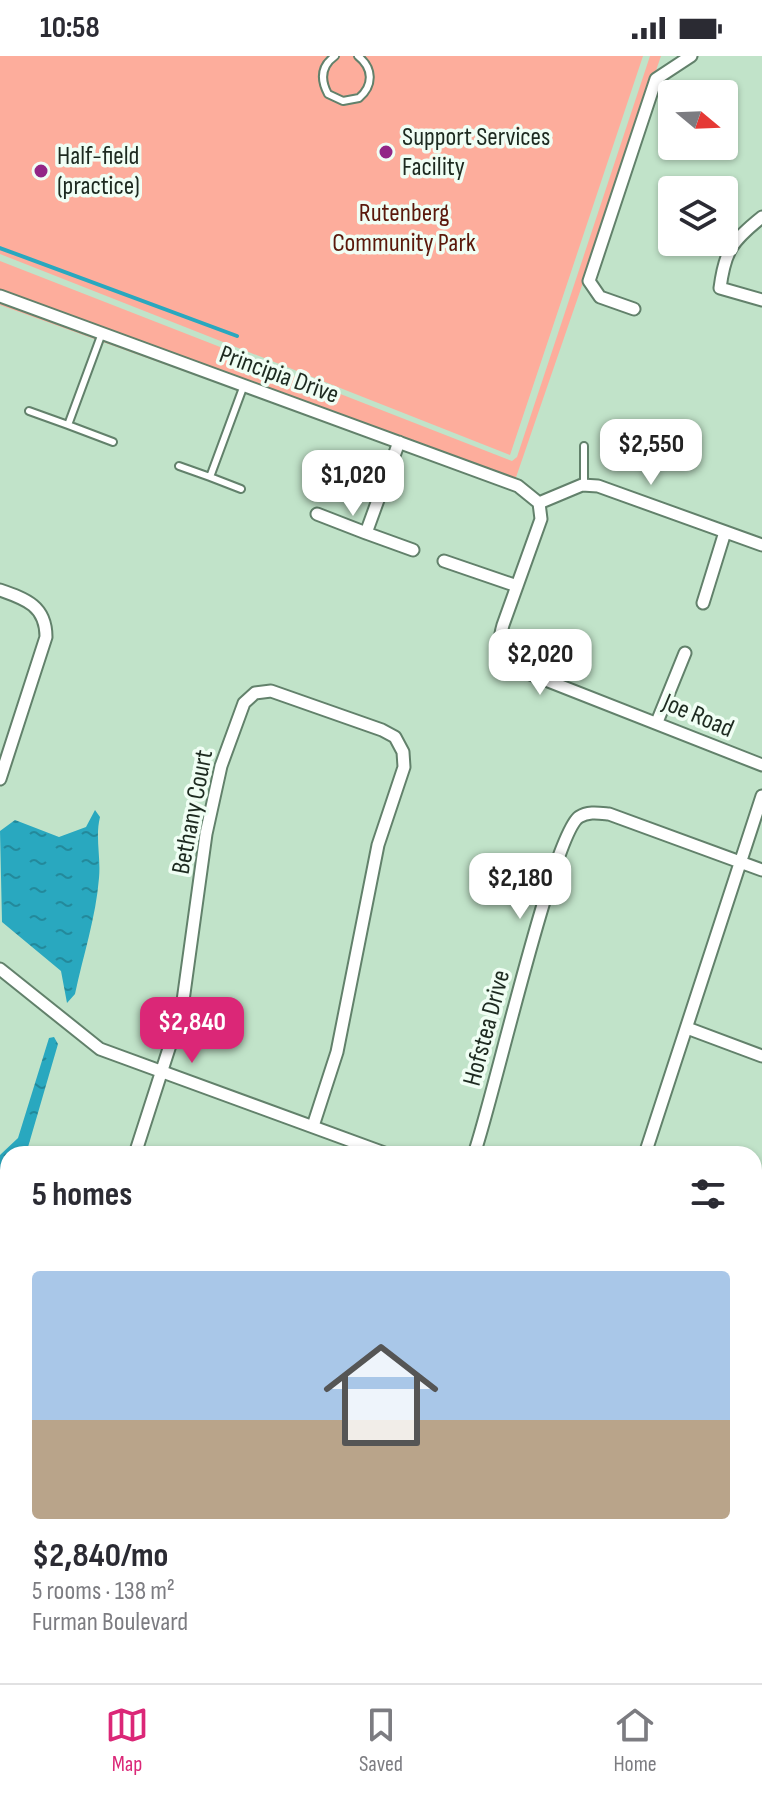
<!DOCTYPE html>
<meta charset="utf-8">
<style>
body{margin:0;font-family:"Sofia Sans Condensed",sans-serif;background:#f7f7f7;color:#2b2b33;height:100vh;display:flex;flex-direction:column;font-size:30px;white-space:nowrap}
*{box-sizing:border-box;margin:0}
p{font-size:26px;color:#7c7c81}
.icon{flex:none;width:44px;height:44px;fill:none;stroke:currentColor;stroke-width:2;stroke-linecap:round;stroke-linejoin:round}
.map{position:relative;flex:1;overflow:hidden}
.details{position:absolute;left:0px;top:1090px;width:762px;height:538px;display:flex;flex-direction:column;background:#fff;border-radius:24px 24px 0 0;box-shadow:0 2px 6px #0004}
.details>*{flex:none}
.needle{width:52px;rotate:109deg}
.controls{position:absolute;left:658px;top:24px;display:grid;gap:16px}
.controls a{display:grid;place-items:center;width:80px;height:80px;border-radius:8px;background:#fff;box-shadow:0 2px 6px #0004;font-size:40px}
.price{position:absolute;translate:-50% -68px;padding:0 18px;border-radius:16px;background:#fff;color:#222;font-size:26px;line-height:52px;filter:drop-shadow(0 2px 4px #0008)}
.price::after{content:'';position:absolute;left:50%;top:48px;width:24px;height:18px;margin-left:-12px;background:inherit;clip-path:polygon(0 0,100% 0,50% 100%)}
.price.on{background:#db2777;color:#fff}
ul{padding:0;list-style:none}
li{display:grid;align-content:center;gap:16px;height:424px;padding:0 32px}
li+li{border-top:2px solid #e1e1e2}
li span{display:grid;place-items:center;height:248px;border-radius:8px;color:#555}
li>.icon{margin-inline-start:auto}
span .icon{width:144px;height:144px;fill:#fffc;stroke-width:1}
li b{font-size:34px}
h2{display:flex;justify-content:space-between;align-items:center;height:96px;padding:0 32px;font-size:34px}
.status{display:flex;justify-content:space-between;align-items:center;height:56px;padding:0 40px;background:#fff;direction:ltr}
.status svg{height:22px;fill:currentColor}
.menu{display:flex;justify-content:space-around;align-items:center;height:112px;border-top:2px solid #e1e1e2;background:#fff;font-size:22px;color:#7c7c81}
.menu a{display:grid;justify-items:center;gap:4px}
.menu .on{color:#db2777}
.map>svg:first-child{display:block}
.green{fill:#fdad9c}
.water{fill:url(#water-ripples)}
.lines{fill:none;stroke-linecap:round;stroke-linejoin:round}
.stream{stroke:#29a8bf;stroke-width:4}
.service-casing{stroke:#62816b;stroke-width:10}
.minor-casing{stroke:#62816b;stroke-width:15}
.tertiary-casing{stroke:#62816b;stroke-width:18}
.service{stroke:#fff;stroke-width:6}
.minor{stroke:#fff;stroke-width:11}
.tertiary{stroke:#fff;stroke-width:14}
.poi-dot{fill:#922586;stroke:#f0fef4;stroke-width:3}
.labels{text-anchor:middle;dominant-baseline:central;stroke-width:7;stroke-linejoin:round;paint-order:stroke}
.poi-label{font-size:26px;fill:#1d2a20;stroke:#f0fef4;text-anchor:start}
.park-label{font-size:26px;fill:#5a180b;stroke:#f0fef4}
.street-label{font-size:26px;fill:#1d2a20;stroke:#f0fef4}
</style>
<div class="status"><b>10:58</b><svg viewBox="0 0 49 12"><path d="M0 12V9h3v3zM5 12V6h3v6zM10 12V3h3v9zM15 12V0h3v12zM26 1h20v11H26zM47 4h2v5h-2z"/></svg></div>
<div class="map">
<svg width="762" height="1627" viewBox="0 0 762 1627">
<defs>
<pattern id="water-ripples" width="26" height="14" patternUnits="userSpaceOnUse" patternTransform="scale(2)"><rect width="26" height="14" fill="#29a8bf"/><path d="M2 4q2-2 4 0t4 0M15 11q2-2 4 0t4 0" fill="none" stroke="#23899b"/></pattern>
</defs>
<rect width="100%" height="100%" fill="#c1e3c9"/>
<!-- green -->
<path class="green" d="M 0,0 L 643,0 L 510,399 L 0,198 Z
M 650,0 L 661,0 L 512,433 L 0,249 L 0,205 L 512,405 L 517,401 Z"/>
<!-- water -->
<path class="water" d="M 95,754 L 100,761 C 95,781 101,801 99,822 C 96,861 83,900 75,938 L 67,947 L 61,915 L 2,866 L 0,775 L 15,764 L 59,781 L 86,771 Z
M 54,981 L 58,988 L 26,1098 L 8,1098 L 8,1249 L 0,1258 L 0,1099 L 18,1082 L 49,982 Z"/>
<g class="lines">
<!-- stream -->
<path class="stream" d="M 0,192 L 237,280"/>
<defs>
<path id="service" d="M 335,0 C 321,10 320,23 328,38 L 343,45 L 359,42 C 374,29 373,12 358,0
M 102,277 L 68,369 L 113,386
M 29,355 L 68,369
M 179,410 L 210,421
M 584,429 L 584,390
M 241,433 L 210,421 L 244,329
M 131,1627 L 133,1620"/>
<path id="minor" d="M 762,161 C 732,185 725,194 720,232 L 762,244
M 0,240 L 518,430 L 539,447
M 634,253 L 600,241 L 589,225 L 656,23 L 691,0
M 399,386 L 366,477 L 413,494
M 539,447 L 541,463 L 503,569 C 497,590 499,598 515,612 L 762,709
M 539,447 L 582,429 L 598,430 L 762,489
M 317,458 L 366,477
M 444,505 L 517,530
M 0,534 C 26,543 46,550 46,581 L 0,723
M 703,547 L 725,476
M 657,666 L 685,597
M 0,913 L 100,993 L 387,1098
M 687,972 L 762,1000
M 135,1098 L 182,952 L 206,778 L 221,710 L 244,647 L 255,637 L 271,635 L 382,674 L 395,681 L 403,696 L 404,711 L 378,789 L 337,996 L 313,1070
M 474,1098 C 492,1048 553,778 579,761 C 588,755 599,757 609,758 L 762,814
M 645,1098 L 762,740
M 754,1274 L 762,1252
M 754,1588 L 762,1589"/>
<path id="tertiary" d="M 0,1443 L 8,1446
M 0,1472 L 8,1475
M 412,1620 L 431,1627
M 491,1620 L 510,1627"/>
</defs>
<!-- service casing -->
<use href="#service" class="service-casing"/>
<!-- minor casing -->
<use href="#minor" class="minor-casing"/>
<!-- tertiary casing -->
<use href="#tertiary" class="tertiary-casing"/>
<!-- service -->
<use href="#service" class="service"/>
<!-- minor -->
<use href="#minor" class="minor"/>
<!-- tertiary -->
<use href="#tertiary" class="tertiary"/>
</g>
<!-- markers -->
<g class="poi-dot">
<circle cx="386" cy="96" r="8"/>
<circle cx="41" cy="115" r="8"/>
</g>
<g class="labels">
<!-- poi labels -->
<g class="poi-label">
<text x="402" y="81">Support Services<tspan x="402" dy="30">Facility</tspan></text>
<text x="57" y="100">Half-field<tspan x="57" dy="30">(practice)</tspan></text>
</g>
<!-- park labels -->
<g class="park-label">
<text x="404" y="157">Rutenberg<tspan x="404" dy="30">Community Park</tspan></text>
</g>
<!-- street labels -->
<g class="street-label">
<text transform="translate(279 319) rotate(20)">Principia Drive</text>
<text transform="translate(698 660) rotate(23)">Joe Road</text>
<text transform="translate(193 756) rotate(-79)">Bethany Court</text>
<text transform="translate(487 972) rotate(-75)">Hofstea Drive</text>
</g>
</g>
</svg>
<div class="controls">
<a><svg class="needle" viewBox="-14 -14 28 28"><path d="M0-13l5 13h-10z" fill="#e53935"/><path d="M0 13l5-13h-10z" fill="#7c7c81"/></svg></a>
<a><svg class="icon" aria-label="layers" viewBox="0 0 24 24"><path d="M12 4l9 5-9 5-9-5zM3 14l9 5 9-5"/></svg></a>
</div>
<b class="price" style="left:651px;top:431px">$2,550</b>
<b class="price" style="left:353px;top:462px">$1,020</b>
<b class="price" style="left:540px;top:641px">$2,020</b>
<b class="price" style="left:520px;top:865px">$2,180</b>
<b class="price on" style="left:192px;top:1009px">$2,840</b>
<section class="details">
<h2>5 homes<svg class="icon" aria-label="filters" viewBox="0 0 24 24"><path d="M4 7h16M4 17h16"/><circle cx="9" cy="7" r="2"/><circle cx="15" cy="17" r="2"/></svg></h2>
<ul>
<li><span style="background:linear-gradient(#a9c7e8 60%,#b9a48a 0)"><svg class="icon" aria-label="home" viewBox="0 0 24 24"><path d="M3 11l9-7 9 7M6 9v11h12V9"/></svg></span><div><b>$2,840/mo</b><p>5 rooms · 138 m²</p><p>Furman Boulevard</p></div></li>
</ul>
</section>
</div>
<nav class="menu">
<a class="on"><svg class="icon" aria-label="map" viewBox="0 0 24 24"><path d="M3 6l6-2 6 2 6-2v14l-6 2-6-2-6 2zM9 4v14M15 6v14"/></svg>Map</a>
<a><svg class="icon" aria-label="saved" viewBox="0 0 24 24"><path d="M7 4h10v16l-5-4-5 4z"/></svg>Saved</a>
<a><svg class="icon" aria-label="home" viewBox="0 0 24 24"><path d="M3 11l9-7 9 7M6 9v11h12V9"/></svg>Home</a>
</nav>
